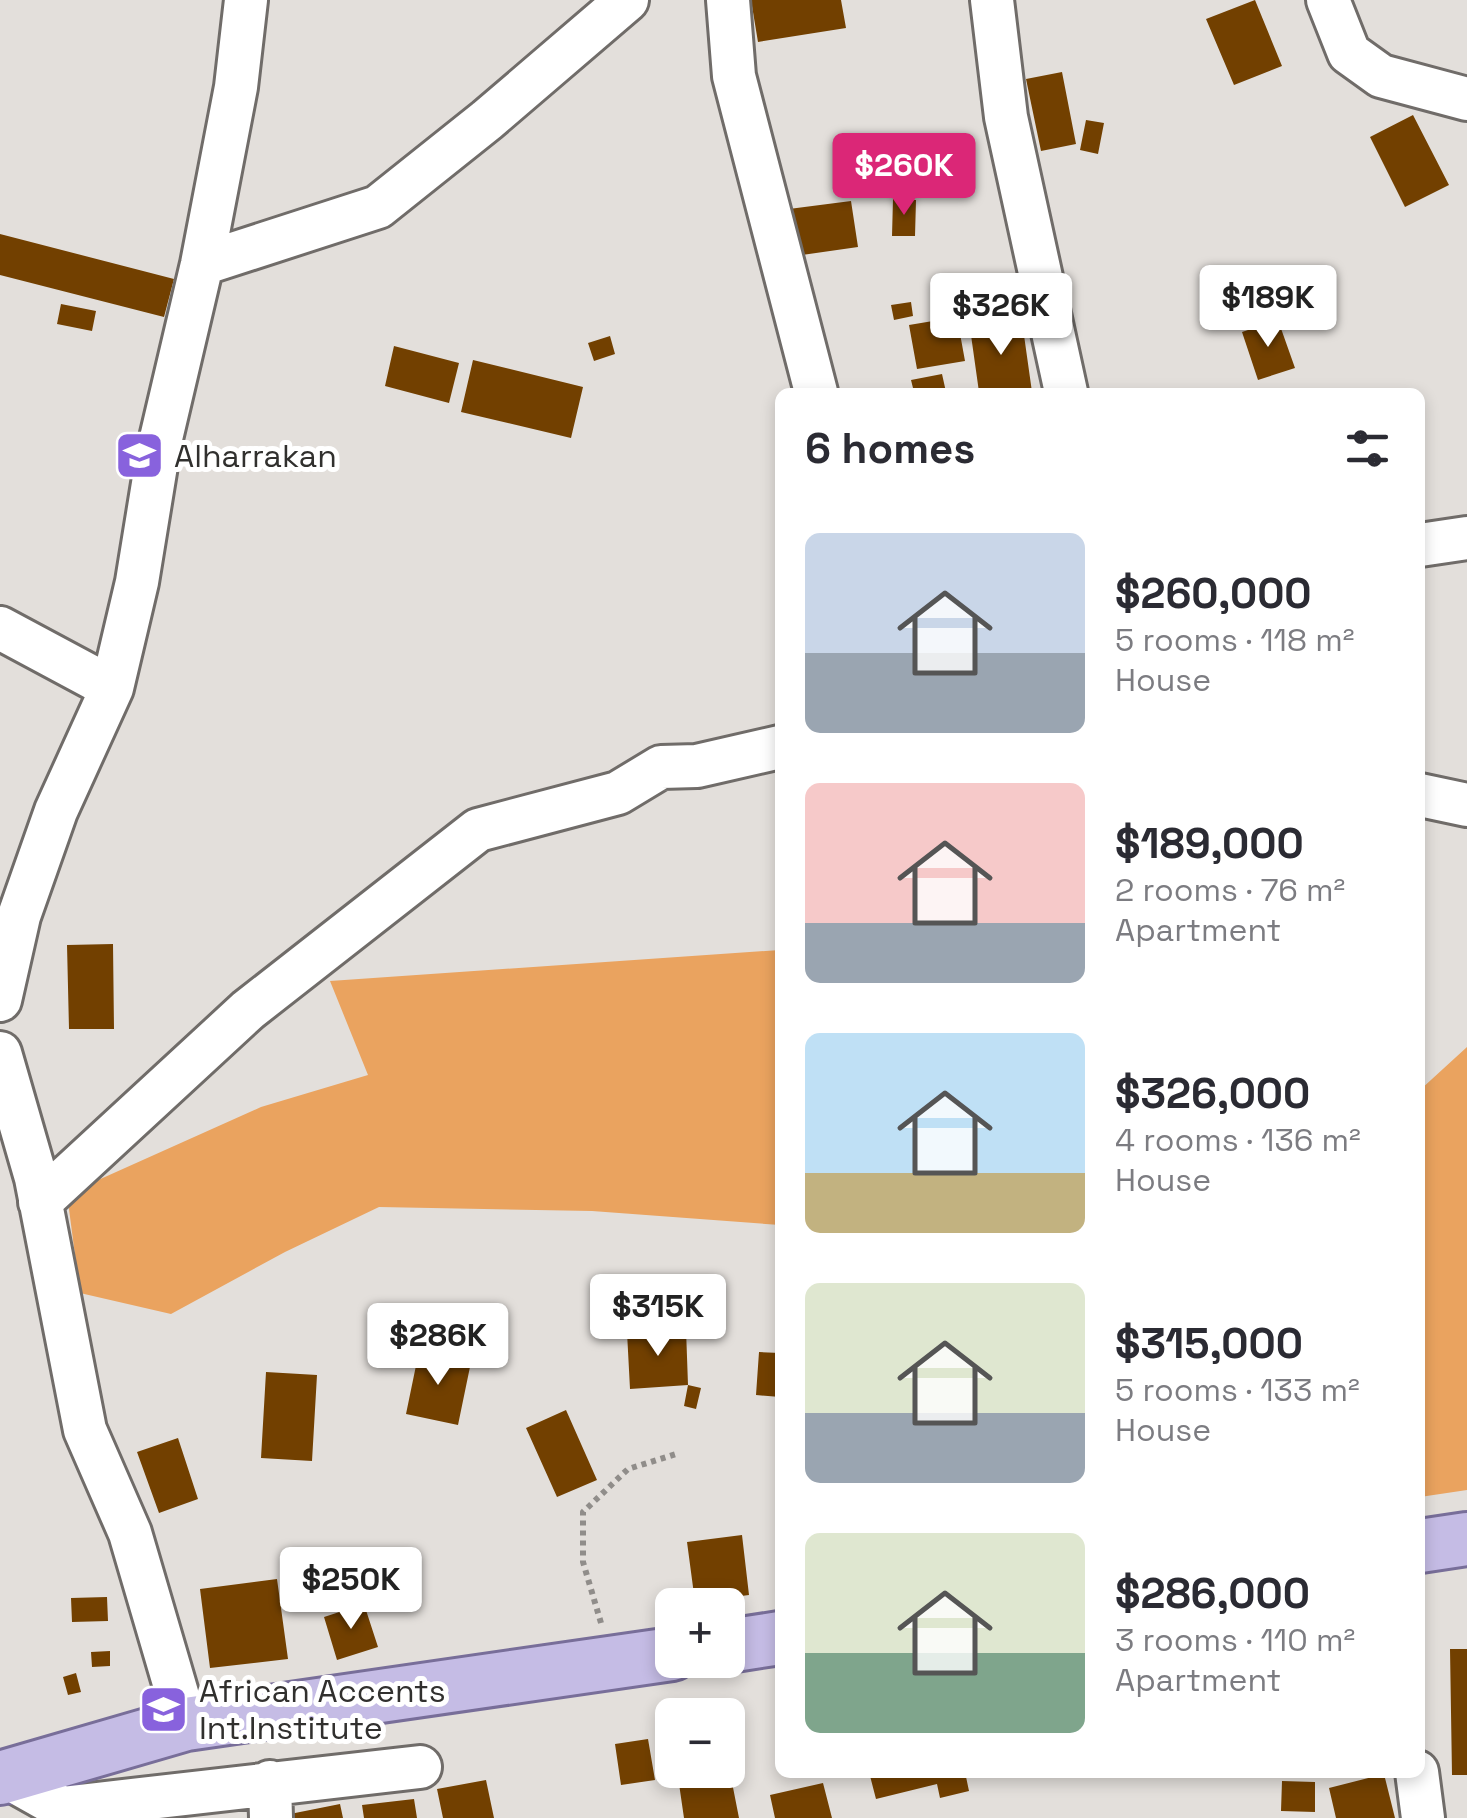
<!DOCTYPE html>
<meta charset="utf-8">
<style>
body{margin:0;font-family:"Space Grotesk",sans-serif;background:#f2f2f3;color:#2b2b33;height:100vh;display:flex;flex-direction:column;font-size:38px;white-space:nowrap}
*{box-sizing:border-box;margin:0}
p{font-size:32px;color:#7c7c81}
.icon{flex:none;width:55px;height:55px;fill:none;stroke:currentColor;stroke-width:2;stroke-linecap:round;stroke-linejoin:round}
.map{position:relative;flex:1;overflow:hidden}
.panel{position:absolute;left:775px;top:388px;width:650px;height:1390px;display:flex;flex-direction:column;background:#fff;border-radius:15px;box-shadow:0 5px 15px #0003}
.panel>*{flex:none}
.fabs{position:absolute;left:655px;top:1588px;display:grid;gap:20px}
.fabs a{display:grid;place-items:center;width:90px;height:90px;border-radius:15px;background:#fff;box-shadow:0 5px 15px #0003;font-size:50px}
.price{position:absolute;translate:-50% -85px;padding:0 22px;border-radius:10px;background:#fff;color:#222;font-size:32px;line-height:65px;filter:drop-shadow(0 2px 5px #0008)}
.price::after{content:'';position:absolute;left:50%;top:60px;width:30px;height:22px;margin-left:-15px;background:inherit;clip-path:polygon(0 0,100% 0,50% 100%)}
.price.active{background:#db2777;color:#fff}
ul{padding:0;list-style:none}
li{display:flex;align-items:center;gap:30px;height:250px;padding:0 30px}
li span{display:grid;place-items:center;flex:none;width:280px;height:200px;border-radius:15px;color:#555}
li>.icon{margin-inline-start:auto}
span .icon{width:120px;height:120px;fill:#fffc;stroke-width:1}
li b{font-size:42px}
h2{display:flex;justify-content:space-between;align-items:center;height:120px;padding:0 30px;font-size:42px}
.map>svg:first-child{display:block}
.green{fill:#eaa35f}
.building{fill:#724000}
.lines{fill:none;stroke-linecap:round;stroke-linejoin:round}
.minor-casing{stroke:#706c69;stroke-width:48}
.major-casing{stroke:#786e99;stroke-width:58}
.path{stroke:#908d8a;stroke-width:6;stroke-dasharray:5 5;stroke-linecap:butt}
.minor{stroke:#fff;stroke-width:42}
.major{stroke:#c5bce5;stroke-width:52}
.labels{text-anchor:middle;dominant-baseline:central;stroke-width:10;stroke-linejoin:round;paint-order:stroke}
.poi-label{font-size:32px;fill:#31302e;stroke:#fff;text-anchor:start}
</style>
<div class="map">
<svg width="1467" height="1818" viewBox="0 0 1467 1818">
<rect width="100%" height="100%" fill="#e3dfdb"/>
<!-- green -->
<path class="green" d="M 780,950 L 780,1225 L 592,1211 L 379,1207 L 285,1252 L 171,1314 L 80,1293 L 67,1194 L 261,1107 L 368,1075 L 330,981 Z
M 1467,1047 L 1467,1490 L 1420,1497 L 1420,1090 Z"/>
<!-- building -->
<path class="building" d="M 751,0 L 841,0 L 846,28 L 758,42 Z
M 1255,0 L 1282,66 L 1234,85 L 1206,19 Z
M 1062,72 L 1076,144 L 1041,151 L 1026,79 Z
M 1413,115 L 1449,185 L 1405,207 L 1370,137 Z
M 1086,120 L 1104,123 L 1098,154 L 1080,150 Z
M 893,199 L 916,200 L 915,236 L 892,236 Z
M 851,201 L 858,247 L 795,256 L 789,209 Z
M 0,234 L 174,279 L 164,317 L 0,275 Z
M 911,302 L 913,316 L 894,320 L 891,305 Z
M 61,304 L 96,311 L 92,331 L 57,324 Z
M 957,317 L 965,361 L 917,369 L 909,325 Z
M 1278,320 L 1295,368 L 1258,380 L 1242,332 Z
M 1022,321 L 1032,392 L 979,392 L 970,328 Z
M 610,336 L 615,354 L 594,361 L 588,343 Z
M 394,346 L 459,363 L 449,403 L 385,386 Z
M 473,360 L 583,387 L 571,438 L 461,412 Z
M 942,374 L 946,392 L 914,392 L 911,380 Z
M 113,944 L 114,1029 L 69,1029 L 67,945 Z
M 686,1329 L 688,1385 L 630,1389 L 627,1332 Z
M 419,1351 L 471,1362 L 458,1425 L 406,1414 Z
M 759,1352 L 780,1353 L 780,1397 L 756,1395 Z
M 266,1372 L 317,1375 L 312,1461 L 261,1458 Z
M 688,1385 L 701,1388 L 696,1409 L 684,1406 Z
M 566,1410 L 597,1480 L 557,1497 L 526,1428 Z
M 178,1438 L 198,1499 L 159,1513 L 137,1452 Z
M 742,1535 L 749,1595 L 695,1602 L 687,1542 Z
M 277,1579 L 288,1659 L 210,1668 L 200,1589 Z
M 107,1597 L 108,1621 L 72,1622 L 71,1598 Z
M 364,1604 L 378,1647 L 337,1660 L 324,1617 Z
M 1450,1649 L 1467,1649 L 1467,1775 L 1452,1775 Z
M 110,1651 L 110,1666 L 92,1667 L 91,1652 Z
M 76,1673 L 81,1692 L 68,1695 L 63,1677 Z
M 648,1739 L 655,1780 L 621,1785 L 615,1744 Z
M 728,1762 L 739,1818 L 684,1818 L 677,1770 L 728,1770 Z
M 869,1772 L 965,1772 L 969,1791 L 940,1798 L 937,1784 L 876,1799 Z
M 1384,1774 L 1395,1818 L 1336,1818 L 1329,1788 Z
M 486,1780 L 494,1818 L 443,1818 L 437,1789 Z
M 1282,1781 L 1315,1782 L 1315,1812 L 1281,1811 Z
M 823,1783 L 832,1818 L 775,1818 L 770,1795 Z
M 414,1799 L 417,1818 L 364,1818 L 362,1805 Z
M 340,1804 L 343,1818 L 280,1818 L 280,1816 Z"/>
<g class="lines">
<defs>
<path id="minor" d="M 728,0 L 734,76 L 816,392
M 992,0 L 1006,117 L 1066,392
M 1328,0 L 1349,53 L 1381,76 L 1467,99
M 202,264 L 378,207 L 487,120 L 627,0
M 1420,545 L 1467,538
M 0,628 L 112,688
M 1420,795 L 1467,805
M 0,1000 L 19,916 L 56,811 L 112,688 L 137,582 L 159,447 L 202,264 L 236,87 L 246,0
M 0,1053 L 36,1178 L 85,1430 L 130,1533 L 186,1724
M 40,1202 L 248,1010 L 478,830 L 618,793 L 661,767 L 697,766 L 780,747
M 1417,1772 L 1423,1818
M 5,1776 L 62,1808 L 420,1767
M 270,1782 L 271,1818"/>
<path id="major" d="M 1420,1546 L 1467,1539
M 728,1646 L 780,1638
M 0,1778 L 186,1724 L 672,1654"/>
</defs>
<!-- minor casing -->
<use href="#minor" class="minor-casing"/>
<!-- major casing -->
<use href="#major" class="major-casing"/>
<!-- path -->
<path class="path" d="M 601,1623 L 583,1562 L 583,1512 L 628,1469 L 679,1453"/>
<!-- minor -->
<use href="#minor" class="minor"/>
<!-- major -->
<use href="#major" class="major"/>
</g>
<!-- icons -->
<defs>
<symbol id="school-square" viewBox="-11 -11 22 22"><rect x="-9" y="-9" width="18" height="18" rx="4" fill="#8862dd" stroke="#fff"/><path d="M0-5L7-2L0 1L-7-2ZM-4 1L0 2.5L4 1V4Q0 6-4 4Z" fill="#fff"/></symbol>
<symbol id="university-square" viewBox="-11 -11 22 22"><rect x="-9" y="-9" width="18" height="18" rx="4" fill="#8862dd" stroke="#fff"/><path d="M0-5L7-2L0 1L-7-2ZM-4 1L0 2.5L4 1V4Q0 6-4 4Z" fill="#fff"/></symbol>
</defs>
<g fill-rule="evenodd">
<use href="#school-square" x="112" y="428" width="55" height="55"/>
<use href="#university-square" x="136" y="1682" width="55" height="55"/>
</g>
<g class="labels">
<!-- poi labels -->
<g class="poi-label">
<text x="174" y="456">Alharrakan</text>
<text x="199" y="1691">African Accents<tspan x="199" dy="37">Int.Institute</tspan></text>
</g>
</g>
</svg>
<div class="fabs">
<a>+</a>
<a>−</a>
</div>
<b class="price active" style="left:904px;top:218px">$260K</b>
<b class="price" style="left:1268px;top:350px">$189K</b>
<b class="price" style="left:1001px;top:358px">$326K</b>
<b class="price" style="left:658px;top:1359px">$315K</b>
<b class="price" style="left:438px;top:1388px">$286K</b>
<b class="price" style="left:351px;top:1632px">$250K</b>
<section class="panel">
<h2>6 homes<svg class="icon" aria-label="filters" viewBox="0 0 24 24"><path d="M4 7h16M4 17h16"/><circle cx="9" cy="7" r="2"/><circle cx="15" cy="17" r="2"/></svg></h2>
<ul>
<li><span style="background:linear-gradient(#c9d6e8 60%,#9aa5b1 0)"><svg class="icon" aria-label="home" viewBox="0 0 24 24"><path d="M3 11l9-7 9 7M6 9v11h12V9"/></svg></span><div><b>$260,000</b><p>5 rooms · 118 m²</p><p>House</p></div></li>
<li><span style="background:linear-gradient(#f6c9c9 70%,#9aa5b1 0)"><svg class="icon" aria-label="home" viewBox="0 0 24 24"><path d="M3 11l9-7 9 7M6 9v11h12V9"/></svg></span><div><b>$189,000</b><p>2 rooms · 76 m²</p><p>Apartment</p></div></li>
<li><span style="background:linear-gradient(#bfe0f5 70%,#c2b280 0)"><svg class="icon" aria-label="home" viewBox="0 0 24 24"><path d="M3 11l9-7 9 7M6 9v11h12V9"/></svg></span><div><b>$326,000</b><p>4 rooms · 136 m²</p><p>House</p></div></li>
<li><span style="background:linear-gradient(#dfe7d0 65%,#9aa5b1 0)"><svg class="icon" aria-label="home" viewBox="0 0 24 24"><path d="M3 11l9-7 9 7M6 9v11h12V9"/></svg></span><div><b>$315,000</b><p>5 rooms · 133 m²</p><p>House</p></div></li>
<li><span style="background:linear-gradient(#dfe7d0 60%,#7fa58c 0)"><svg class="icon" aria-label="home" viewBox="0 0 24 24"><path d="M3 11l9-7 9 7M6 9v11h12V9"/></svg></span><div><b>$286,000</b><p>3 rooms · 110 m²</p><p>Apartment</p></div></li>
</ul>
</section>
</div>
